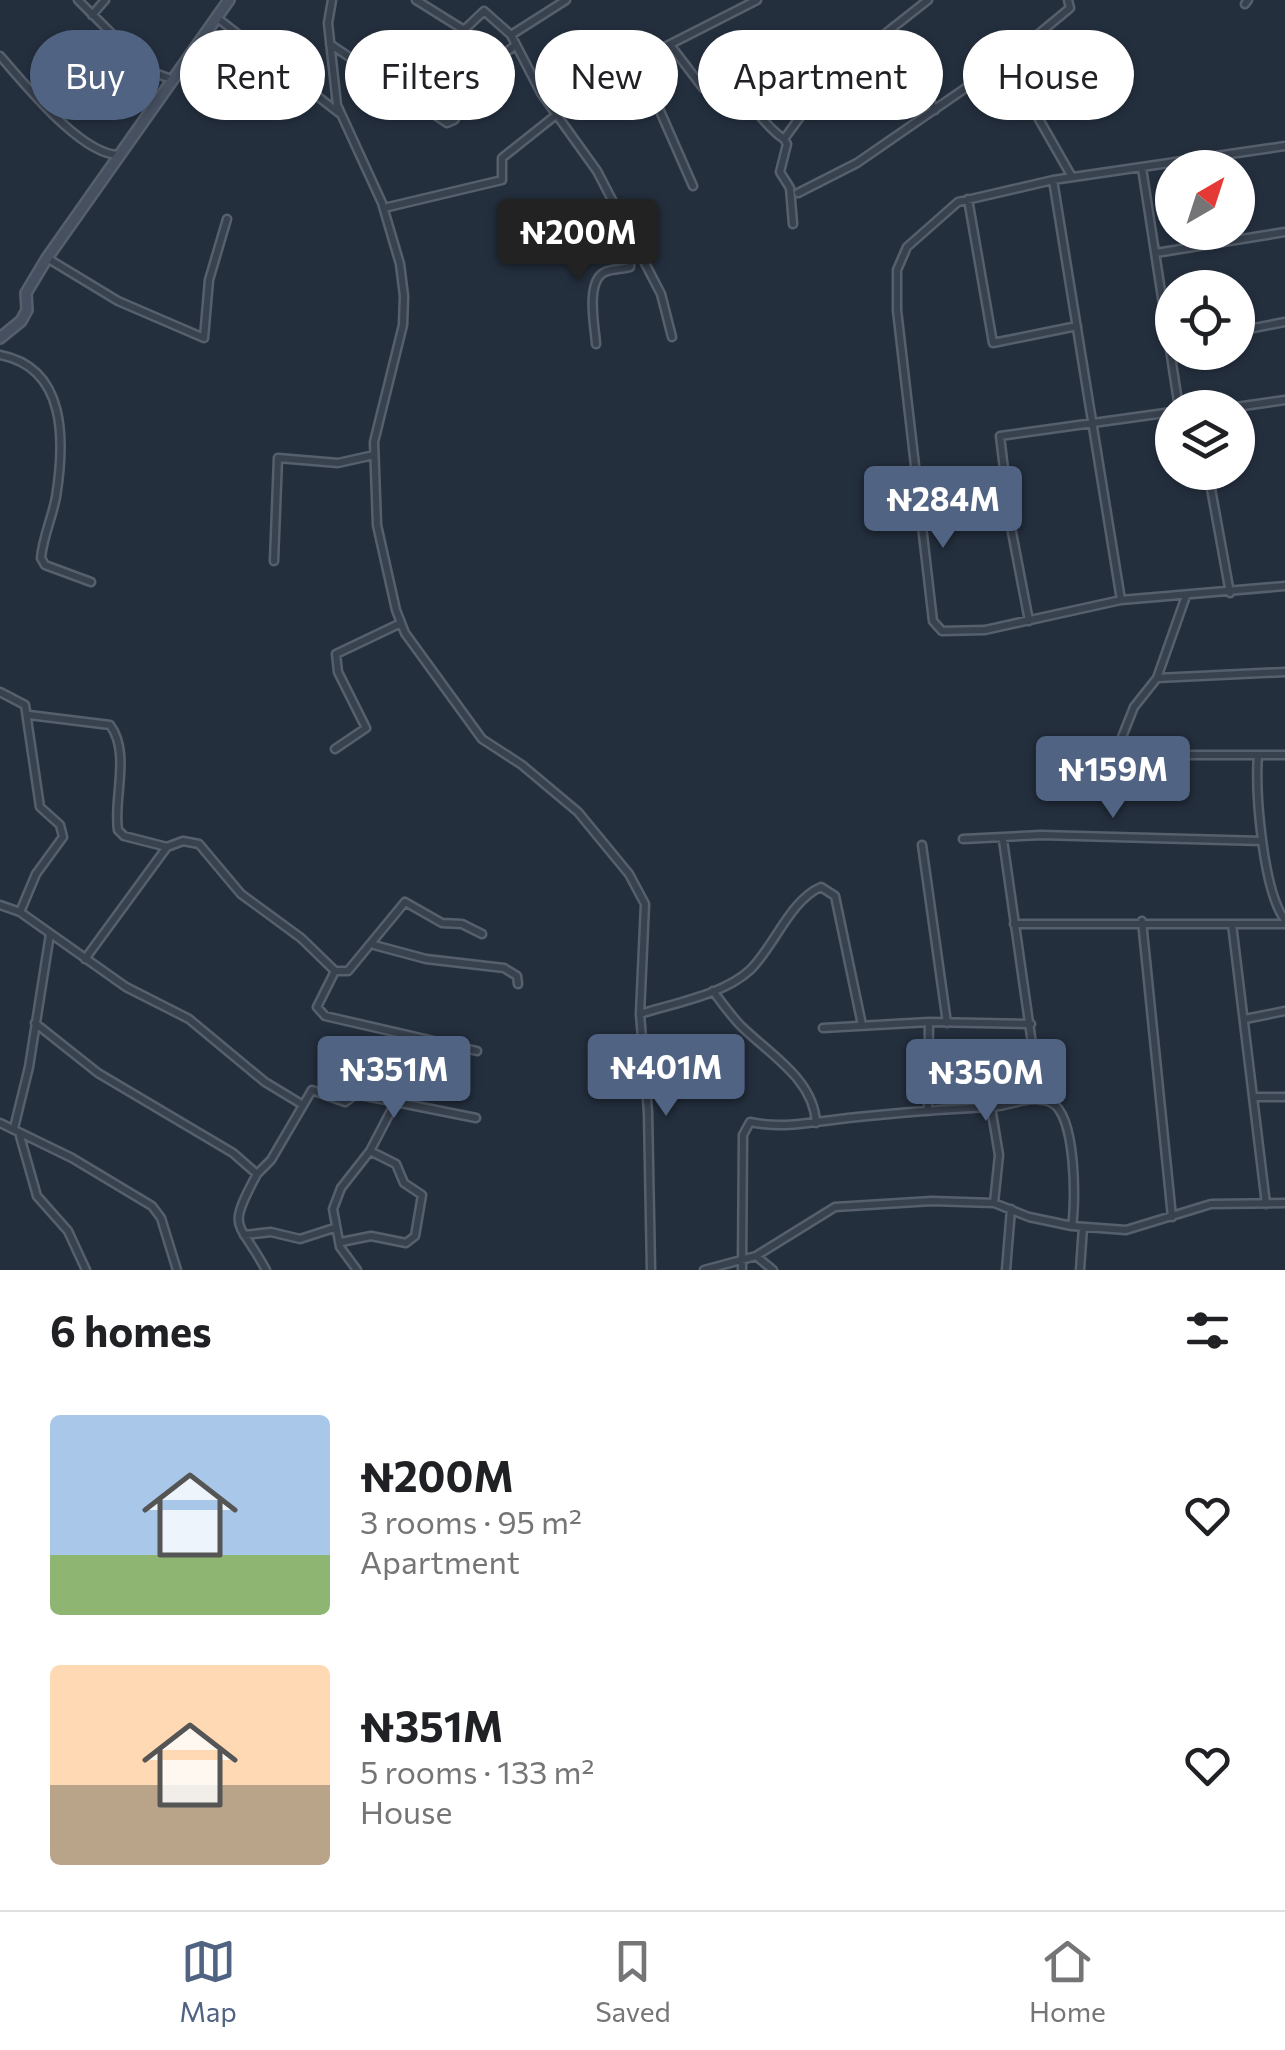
<!DOCTYPE html>
<meta charset="utf-8">
<style>
body{margin:0;font-family:Commissioner,sans-serif;background:#f2f2f2;color:#202124;height:100vh;display:flex;flex-direction:column;font-size:38px;white-space:nowrap}
*{box-sizing:border-box;margin:0}
p{font-size:32px;color:#757577}
.icon{flex:none;width:55px;height:55px;fill:none;stroke:currentColor;stroke-width:2;stroke-linecap:round;stroke-linejoin:round}
.map{position:relative;height:1270px;overflow:hidden}
.panel{display:flex;flex-direction:column;background:#fff;flex:1}
.panel>*{flex:none}
.guide{position:absolute;left:30px;top:30px;width:1225px;height:90px;display:flex;gap:20px}
.needle{width:65px;rotate:39deg}
.fabs{position:absolute;left:1155px;top:150px;display:grid;gap:20px}
.fabs a{display:grid;place-items:center;width:100px;height:100px;border-radius:50%;background:#fff;box-shadow:0 2px 8px #0004;font-size:50px}
.price{position:absolute;translate:-50% -85px;padding:0 22px;border-radius:10px;background:#506383;color:#fff;font-size:32px;line-height:65px;filter:drop-shadow(0 2px 5px #0008)}
.price::after{content:'';position:absolute;left:50%;top:60px;width:30px;height:22px;margin-left:-15px;background:inherit;clip-path:polygon(0 0,100% 0,50% 100%)}
.price.selected{background:#222;color:#fff}
ul{padding:0;list-style:none}
li{display:flex;align-items:center;gap:30px;height:250px;padding:0 50px}
li span{display:grid;place-items:center;flex:none;width:280px;height:200px;border-radius:10px;color:#555}
li>.icon{margin-inline-start:auto}
span .icon{width:120px;height:120px;fill:#fffc;stroke-width:1}
li b{font-size:42px}
h2{display:flex;justify-content:space-between;align-items:center;height:120px;padding:0 50px;font-size:42px}
.pill{padding:0 35px;border-radius:45px;background:#fff;box-shadow:0 2px 8px #0004;font-size:35px;line-height:90px}
.pill.selected{background:#506383;color:#fff}
.tab-bar{display:flex;justify-content:space-around;align-items:center;height:140px;border-top:2px solid #e0e0e0;background:#fff;font-size:28px;color:#757577}
.tab-bar a{display:grid;justify-items:center;gap:5px}
.tab-bar .selected{color:#506383}
.map>svg:first-child{display:block}
.lines{fill:none;stroke-linecap:round;stroke-linejoin:round}
.street-casing{stroke:#565f6c;stroke-width:11}
.secondary-casing{stroke:#565f6c;stroke-width:14}
.street{stroke:#38414e;stroke-width:6}
.secondary{stroke:#465061;stroke-width:9}
</style>
<div class="map">
<svg width="1285" height="1270" viewBox="0 0 1285 1270">
<rect width="100%" height="100%" fill="#242f3e"/>
<g class="lines">
<defs>
<path id="street" d="M 78,0 L 149,71 L 171,79
M 332,0 L 328,23 L 337,105 L 382,203 L 400,264 L 404,296 L 403,325 L 374,442 L 377,525 L 396,610 L 405,633 L 482,739 L 522,765 L 578,812 L 629,874 L 645,904 L 640,1014 L 648,1112 L 651,1270
M 416,0 L 464,30 L 484,11 L 511,35 L 541,93 L 597,171 L 661,294 L 672,337
M 1245,4 L 1248,0
M 92,15 L 105,0
M 216,17 L 339,113
M 890,30 L 935,110
M 511,35 L 566,0
M 330,44 L 447,123 L 454,120 L 496,60 L 513,47
M 671,46 L 703,88 C 748,79 753,119 784,139
M 0,56 C 25,84 81,155 119,155
M 638,61 L 693,186
M 1024,93 L 1072,177
M 1285,146 L 1053,180 L 958,202 L 907,247 L 897,270 L 897,310 L 933,621 L 942,631 L 985,630 L 1121,600 L 1285,586
M 1142,168 L 1179,408
M 1053,180 L 1121,600
M 798,193 L 857,163 L 1012,56 L 1070,8 L 1068,0
M 968,199 L 993,343 L 1077,326
M 384,208 L 502,180 L 502,158 L 600,80 L 757,0
M 793,224 L 790,188 L 780,172 L 787,144 L 784,139 L 800,117 L 801,100 L 928,0
M 1156,253 L 1285,232
M 47,258 L 118,301 L 204,338 L 209,280 L 227,219
M 1238,331 L 1285,322
M 596,344 C 595,327 585,281 605,272 C 612,269 623,269 630,267 L 632,245
M 0,355 C 67,368 65,441 56,497 C 52,518 43,537 41,558 L 45,565 L 91,582
M 1229,408 L 1285,400
M 1208,472 L 1230,593
M 274,561 L 278,458 L 338,463 L 374,455
M 1029,621 L 1011,527 L 1000,436 L 1172,412
M 1157,678 L 1285,672
M 0,692 L 25,705 L 40,807 L 60,825 L 63,837 L 36,874 L 20,912
M 29,715 L 110,725 C 131,753 113,799 118,830 L 124,836 L 167,847 L 183,841 L 199,844 L 241,894 L 301,938 L 335,971 L 348,971 L 405,902 L 442,923 L 462,924 L 482,934
M 335,749 L 366,728 L 338,672 L 336,654 L 401,623
M 1116,752 L 1134,707 L 1157,678 L 1186,596
M 1056,755 L 1285,755
M 1258,755 C 1255,793 1263,891 1285,920
M 963,839 L 1041,835 L 1262,841
M 1003,840 L 1040,1100
M 922,845 L 947,1023
M 0,905 L 20,912 L 126,987 L 189,1019 L 265,1082 L 303,1105
M 1142,921 L 1172,1217
M 1014,924 L 1285,924
M 1232,924 L 1266,1204
M 374,945 L 426,959 L 504,968 L 517,976 L 518,984
M 85,959 L 167,847
M 335,971 L 317,1007 L 325,1016 L 477,1051
M 713,991 C 722,1003 731,1016 742,1027 C 771,1055 814,1080 816,1123
M 640,1014 C 674,1003 723,995 750,970 C 774,947 790,900 821,887 L 835,896 L 862,1025
M 1245,1019 L 1285,1011
M 35,1023 L 98,1073 L 233,1153 L 257,1174 L 271,1160 L 312,1090 L 345,1102 L 356,1094 L 476,1118
M 823,1028 L 929,1022 L 1031,1024
M 1255,1097 L 1285,1097
M 991,1107 L 999,1155 L 994,1203
M 928,1111 L 929,1022
M 0,1123 L 72,1158 L 152,1206 L 161,1218 L 177,1270
M 14,1128 L 29,1067 L 50,934
M 20,1136 L 37,1196 L 68,1231 L 86,1270
M 257,1174 C 226,1232 238,1218 266,1270
M 244,1235 L 271,1232 L 300,1239 L 334,1228
M 341,1242 L 371,1236 L 406,1243 L 415,1236 L 422,1195 L 404,1183 L 396,1164 L 370,1151
M 756,1256 L 773,1270
M 357,1270 L 340,1247 L 333,1209 L 341,1188 L 370,1151 L 395,1103
M 704,1270 L 756,1256 L 835,1207 L 932,1201 L 994,1203 L 1029,1217 L 1072,1226 L 1126,1230 L 1211,1204 L 1285,1203
M 742,1270 L 743,1135 L 750,1122 C 784,1129 814,1122 848,1118 C 896,1113 945,1109 992,1107 C 1011,1106 1033,1093 1052,1103 C 1076,1116 1076,1202 1072,1226
M 1006,1270 L 1011,1209
M 1080,1270 L 1083,1227"/>
<path id="secondary" d="M 0,338 L 21,321 L 27,310 L 26,293 L 47,258 L 229,0"/>
</defs>
<!-- street casing -->
<use href="#street" class="street-casing"/>
<!-- secondary casing -->
<use href="#secondary" class="secondary-casing"/>
<!-- street -->
<use href="#street" class="street"/>
<!-- secondary -->
<use href="#secondary" class="secondary"/>
</g>
</svg>
<div class="fabs">
<a><svg class="needle" viewBox="-14 -14 28 28"><path d="M0-13l5 13h-10z" fill="#e53935"/><path d="M0 13l5-13h-10z" fill="#757577"/></svg></a>
<a><svg class="icon" aria-label="locate" viewBox="0 0 24 24"><circle cx="12" cy="12" r="6"/><path d="M12 2v4M12 18v4M2 12h4M18 12h4"/></svg></a>
<a><svg class="icon" aria-label="layers" viewBox="0 0 24 24"><path d="M12 4l9 5-9 5-9-5zM3 14l9 5 9-5"/></svg></a>
</div>
<b class="price selected" style="left:578px;top:284px">₦200M</b>
<b class="price" style="left:943px;top:551px">₦284M</b>
<b class="price" style="left:1113px;top:821px">₦159M</b>
<b class="price" style="left:666px;top:1119px">₦401M</b>
<b class="price" style="left:394px;top:1121px">₦351M</b>
<b class="price" style="left:986px;top:1124px">₦350M</b>
<div class="guide">
<a class="pill selected">Buy</a>
<a class="pill">Rent</a>
<a class="pill">Filters</a>
<a class="pill">New</a>
<a class="pill">Apartment</a>
<a class="pill">House</a>
</div>
</div>
<section class="panel">
<h2>6 homes<svg class="icon" aria-label="filters" viewBox="0 0 24 24"><path d="M4 7h16M4 17h16"/><circle cx="9" cy="7" r="2"/><circle cx="15" cy="17" r="2"/></svg></h2>
<ul>
<li><span style="background:linear-gradient(#a9c7e8 70%,#8fb573 0)"><svg class="icon" aria-label="home" viewBox="0 0 24 24"><path d="M3 11l9-7 9 7M6 9v11h12V9"/></svg></span><div><b>₦200M</b><p>3 rooms · 95 m²</p><p>Apartment</p></div><svg class="icon" aria-label="heart" viewBox="0 0 24 24"><path d="M12 20l-8-8c-3-5 5-10 8-4 3-6 11-1 8 4z"/></svg></li>
<li><span style="background:linear-gradient(#ffd9b3 60%,#b9a48a 0)"><svg class="icon" aria-label="home" viewBox="0 0 24 24"><path d="M3 11l9-7 9 7M6 9v11h12V9"/></svg></span><div><b>₦351M</b><p>5 rooms · 133 m²</p><p>House</p></div><svg class="icon" aria-label="heart" viewBox="0 0 24 24"><path d="M12 20l-8-8c-3-5 5-10 8-4 3-6 11-1 8 4z"/></svg></li>
</ul>
</section>
<nav class="tab-bar">
<a class="selected"><svg class="icon" aria-label="map" viewBox="0 0 24 24"><path d="M3 6l6-2 6 2 6-2v14l-6 2-6-2-6 2zM9 4v14M15 6v14"/></svg>Map</a>
<a><svg class="icon" aria-label="saved" viewBox="0 0 24 24"><path d="M7 4h10v16l-5-4-5 4z"/></svg>Saved</a>
<a><svg class="icon" aria-label="home" viewBox="0 0 24 24"><path d="M3 11l9-7 9 7M6 9v11h12V9"/></svg>Home</a>
</nav>
